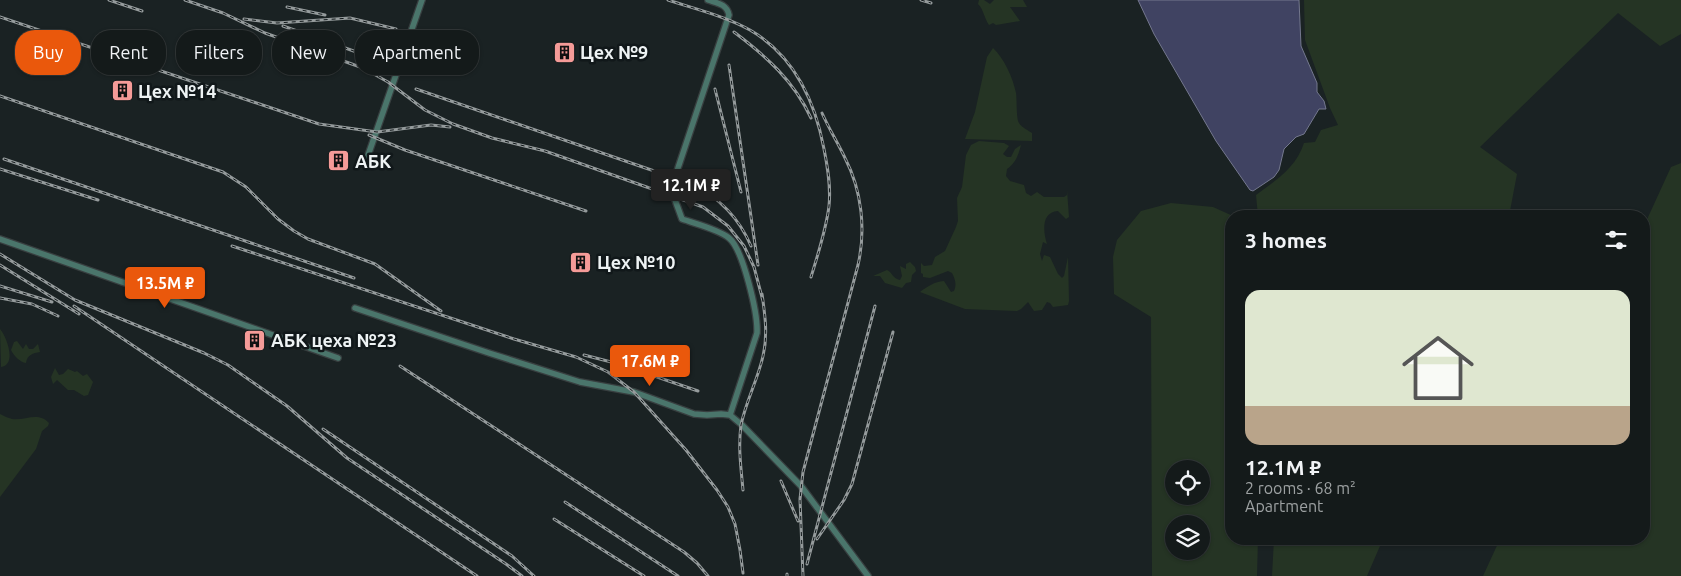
<!DOCTYPE html>
<meta charset="utf-8">
<style>
body{margin:0;font-family:Ubuntu,sans-serif;background:#212727;color:#f1f3f6;height:100vh;display:flex;flex-direction:column;font-size:19px;white-space:nowrap}
*{box-sizing:border-box;margin:0}
p{font-size:16px;color:#9da1a2}
.icon{flex:none;width:28px;height:28px;fill:none;stroke:currentColor;stroke-width:2;stroke-linecap:round;stroke-linejoin:round}
.map{position:relative;flex:1;overflow:hidden}
.panel{position:absolute;left:1225px;top:210px;width:425px;height:335px;display:flex;flex-direction:column;background:#141a1a;border-radius:20px;box-shadow:0 1px 4px #0004,0 0 0 1px #333839}
.panel>*{flex:none}
.guide{position:absolute;left:15px;top:30px;width:475px;height:45px;display:flex;gap:10px}
.buttons{position:absolute;left:1165px;top:460px;display:grid;gap:10px}
.buttons a{display:grid;place-items:center;width:45px;height:45px;border-radius:50%;background:#141a1a;box-shadow:0 1px 4px #0004,0 0 0 1px #333839;font-size:25px}
.price{position:absolute;translate:-50% -42px;padding:0 11px;border-radius:5px;background:#ea580c;color:#fff;font-size:16px;line-height:32px;filter:drop-shadow(0 1px 2px #0008)}
.price::after{content:'';position:absolute;left:50%;top:30px;width:15px;height:11px;margin-left:-8px;background:inherit;clip-path:polygon(0 0,100% 0,50% 100%)}
.price.active{background:#222;color:#fff}
ul{padding:0;list-style:none}
li{display:grid;align-content:center;gap:10px;height:265px;padding:0 20px}
li+li{border-top:1px solid #333839}
li span{display:grid;place-items:center;height:155px;border-radius:15px;color:#555}
li>.icon{margin-inline-start:auto}
span .icon{width:90px;height:90px;fill:#fffc;stroke-width:1}
li b{font-size:21px}
h2{display:flex;justify-content:space-between;align-items:center;height:60px;padding:0 20px;font-size:21px}
.pill{padding:0 18px;border-radius:20px;background:#141a1a;box-shadow:0 1px 4px #0004,0 0 0 1px #333839;font-size:18px;line-height:45px}
.pill.active{background:#ea580c;color:#fff}
.map>svg:first-child{display:block}
.green{fill:#253424;fill-rule:evenodd}
.water{fill:#404362;stroke:#74788e}
.lines{fill:none;stroke-linecap:round;stroke-linejoin:round}
.minor-casing{stroke:#383f40;stroke-width:8}
.minor{stroke:#4a756b;stroke-width:5.5}
.rail-casing{stroke:#959b9c;stroke-width:3}
.rail{stroke:#11181a;stroke-width:1;stroke-dasharray:4;stroke-linecap:butt}
.labels{text-anchor:middle;dominant-baseline:central;stroke-width:5;stroke-linejoin:round;paint-order:stroke}
.poi-label{font-size:18px;font-weight:bold;fill:#eef3f4;stroke:#11181a;text-anchor:start}
</style>
<div class="map">
<svg width="1681" height="576" viewBox="0 0 1681 576">
<rect width="100%" height="100%" fill="#1a2223"/>
<!-- green -->
<path class="green" d="M 979,0 L 984,0 L 990,4 L 994,0 L 1023,0 L 1027,7 L 1010,7 L 1020,21 L 996,25 L 993,23 L 989,25 C 984,18 984,10 978,4 Z
M 1304,0 L 1681,0 L 1681,34 L 1660,46 L 1618,13 L 1480,147 L 1517,174 L 1509,216 L 1258,216 L 1256,195 C 1276,180 1296,168 1304,143 L 1315,142 L 1321,130 L 1338,125 L 1330,108 L 1305,40 Z
M 993,48 C 1004,58 1013,78 1016,93 C 1017,99 1016,118 1019,123 C 1022,128 1028,130 1032,133 L 1032,141 L 965,139 L 975,112 L 987,57 Z
M 979,141 L 1004,143 L 1009,146 L 1003,154 L 1007,157 L 1011,157 L 1015,149 L 1021,145 C 1018,156 1016,162 1007,169 L 1006,176 L 1010,181 L 1024,185 L 1026,193 L 1031,196 L 1037,192 L 1044,197 L 1064,197 L 1067,195 L 1067,190 L 1069,217 L 1066,219 L 1058,211 C 1041,212 1043,232 1047,244 L 1043,242 L 1040,254 L 1042,261 L 1044,255 L 1050,257 L 1058,274 L 1062,278 L 1064,276 L 1068,257 L 1069,301 L 1068,305 L 1053,307 L 1050,303 L 1047,302 L 1042,310 L 1034,311 L 1028,302 L 1021,309 L 1017,311 L 965,309 L 920,292 C 928,286 934,282 944,281 L 951,292 L 954,291 C 957,284 955,279 952,273 L 948,271 L 930,278 L 923,277 L 923,274 L 921,273 L 921,263 L 924,266 L 932,265 L 935,257 L 945,251 L 956,227 L 958,221 L 957,198 L 962,187 L 966,155 L 971,145 Z
M 1681,163 L 1681,576 L 1483,576 L 1500,539 L 1644,539 L 1644,226 L 1671,167 Z
M 1171,203 L 1213,207 L 1233,216 L 1231,216 L 1231,539 L 1258,539 L 1257,576 L 1152,576 L 1151,317 L 1114,294 L 1113,257 L 1117,240 L 1141,211 ZM 1174,469 L 1201,469 L 1201,496 L 1174,496 ZM 1174,524 L 1201,524 L 1201,551 L 1174,551 Z
M 910,262 L 915,267 L 916,271 L 912,275 L 911,282 L 906,283 L 902,288 L 885,283 L 880,276 L 873,276 L 887,270 C 892,272 893,279 900,280 L 902,276 L 900,266 L 906,269 L 906,264 Z
M 0,329 C 7,337 17,365 1,367 Z
M 17,341 L 23,349 L 26,344 L 29,349 L 33,349 L 38,344 L 40,352 C 33,353 27,355 26,363 C 20,362 14,356 11,350 L 14,342 Z
M 55,368 L 59,375 L 63,374 L 68,369 L 75,372 L 77,371 L 83,376 L 87,374 L 93,382 L 88,395 L 84,396 L 74,390 L 68,390 L 57,380 L 53,384 L 51,377 Z
M 0,414 C 4,416 8,418 12,419 C 25,421 38,411 49,423 L 48,426 L 42,431 L 36,449 L 0,497 Z
M 1274,539 L 1383,539 L 1367,576 L 1272,576 Z"/>
<!-- water -->
<path class="water" d="M 1138,0 L 1299,0 L 1301,46 L 1317,83 L 1317,92 L 1324,101 L 1326,109 L 1319,109 L 1304,134 L 1296,137 L 1284,149 L 1279,170 L 1274,177 L 1253,191 L 1250,190 L 1216,141 L 1154,34 Z"/>
<g class="lines">
<defs>
<path id="minor" d="M 708,0 C 717,3 727,4 729,15 L 671,189 L 682,219 C 696,224 718,229 729,238 C 743,249 758,314 757,333 L 730,415
M 365,164 L 422,0
M 0,239 L 338,358
M 355,308 L 489,353 L 580,382 L 634,392 L 694,414 L 707,415 L 721,414 L 730,415 L 742,425 L 801,486 L 868,576"/>
</defs>
<!-- minor casing -->
<use href="#minor" class="minor-casing"/>
<!-- minor -->
<use href="#minor" class="minor"/>
<defs>
<path id="rail" d="M 109,0 L 142,11
M 185,0 L 223,13 L 265,33 L 363,68 L 388,82 L 425,110 L 453,124 L 492,138 L 545,151 L 703,207 L 728,226 L 744,246 L 754,267 L 763,301
M 668,0 C 695,9 725,16 750,30 C 795,56 815,101 824,149 C 828,169 831,187 829,206 C 826,230 818,254 811,277
M 921,0 L 931,3
M 287,7 L 325,15
M 0,17 L 319,124 L 377,132 L 431,125 L 450,127
M 244,19 L 277,23 L 350,18 L 396,29
M 283,26 L 365,55
M 734,32 C 766,56 794,81 811,118
M 729,65 L 758,265
M 416,89 L 692,184 C 720,198 739,218 751,246
M 715,89 L 741,192
M 0,96 L 223,172 L 246,187 L 278,219 L 294,231 L 308,239 L 375,264 L 441,311
M 369,135 L 405,150 L 586,211
M 4,159 L 354,278
M 0,169 L 98,200
M 232,246 L 514,339 L 576,357 L 608,372 L 634,392 L 686,450 L 717,490 L 728,507 L 735,524 L 740,550 L 743,573
M 0,254 L 75,300 L 204,353 L 228,365 L 287,406 L 347,458 L 506,564 L 522,576
M 0,265 L 79,314
M 0,286 L 52,302
M 0,298 L 32,304 L 58,316
M 74,306 L 477,576
M 584,355 L 619,364 L 698,391
M 400,366 L 684,552 L 697,563 L 708,576
M 323,429 L 512,556 L 534,576
M 781,481 L 798,521
M 743,490 C 741,468 738,447 741,425 C 746,401 758,379 763,356 C 768,335 765,315 762,294
M 565,502 L 678,576
M 554,519 L 644,576
M 817,539 L 844,500 L 852,484 L 893,332
M 807,564 L 875,306
M 787,574 L 787,576
M 803,576 L 800,499 L 803,472 L 858,265 C 866,230 862,191 845,158 C 838,143 829,129 822,113"/>
</defs>
<!-- rail casing -->
<use href="#rail" class="rail-casing"/>
<!-- rail -->
<use href="#rail" class="rail"/>
</g>
<!-- icons -->
<defs>
<symbol id="building-square" viewBox="-11 -11 22 22"><rect x="-9" y="-9" width="18" height="18" rx="4" fill="#f59b98" stroke="#11181a"/><path d="M-4-6H4V6H1V3H-1V6H-4ZM-2.5-4.3h1.7v1.8h-1.7ZM.8-4.3h1.7v1.8H.8ZM-2.5-1h1.7V.8h-1.7ZM.8-1h1.7V.8H.8Z" fill="#111"/></symbol>
</defs>
<g fill-rule="evenodd">
<use href="#building-square" x="552" y="40" width="25" height="25"/>
<use href="#building-square" x="110" y="78" width="25" height="25"/>
<use href="#building-square" x="326" y="148" width="25" height="25"/>
<use href="#building-square" x="568" y="250" width="25" height="25"/>
<use href="#building-square" x="242" y="328" width="25" height="25"/>
</g>
<g class="labels">
<!-- poi labels -->
<g class="poi-label">
<text x="580" y="52">Цех №9</text>
<text x="138" y="91">Цех №14</text>
<text x="355" y="161">АБК</text>
<text x="597" y="262">Цех №10</text>
<text x="271" y="340">АБК цеха №23</text>
</g>
</g>
</svg>
<div class="buttons">
<a><svg class="icon" aria-label="locate" viewBox="0 0 24 24"><circle cx="12" cy="12" r="6"/><path d="M12 2v4M12 18v4M2 12h4M18 12h4"/></svg></a>
<a><svg class="icon" aria-label="layers" viewBox="0 0 24 24"><path d="M12 4l9 5-9 5-9-5zM3 14l9 5 9-5"/></svg></a>
</div>
<b class="price active" style="left:691px;top:211px">12.1M ₽</b>
<b class="price" style="left:165px;top:309px">13.5M ₽</b>
<b class="price" style="left:650px;top:387px">17.6M ₽</b>
<div class="guide">
<a class="pill active">Buy</a>
<a class="pill">Rent</a>
<a class="pill">Filters</a>
<a class="pill">New</a>
<a class="pill">Apartment</a>
</div>
<section class="panel">
<h2>3 homes<svg class="icon" aria-label="filters" viewBox="0 0 24 24"><path d="M4 7h16M4 17h16"/><circle cx="9" cy="7" r="2"/><circle cx="15" cy="17" r="2"/></svg></h2>
<ul>
<li><span style="background:linear-gradient(#dfe7d0 75%,#b9a48a 0)"><svg class="icon" aria-label="home" viewBox="0 0 24 24"><path d="M3 11l9-7 9 7M6 9v11h12V9"/></svg></span><div><b>12.1M ₽</b><p>2 rooms · 68 m²</p><p>Apartment</p></div></li>
</ul>
</section>
</div>
